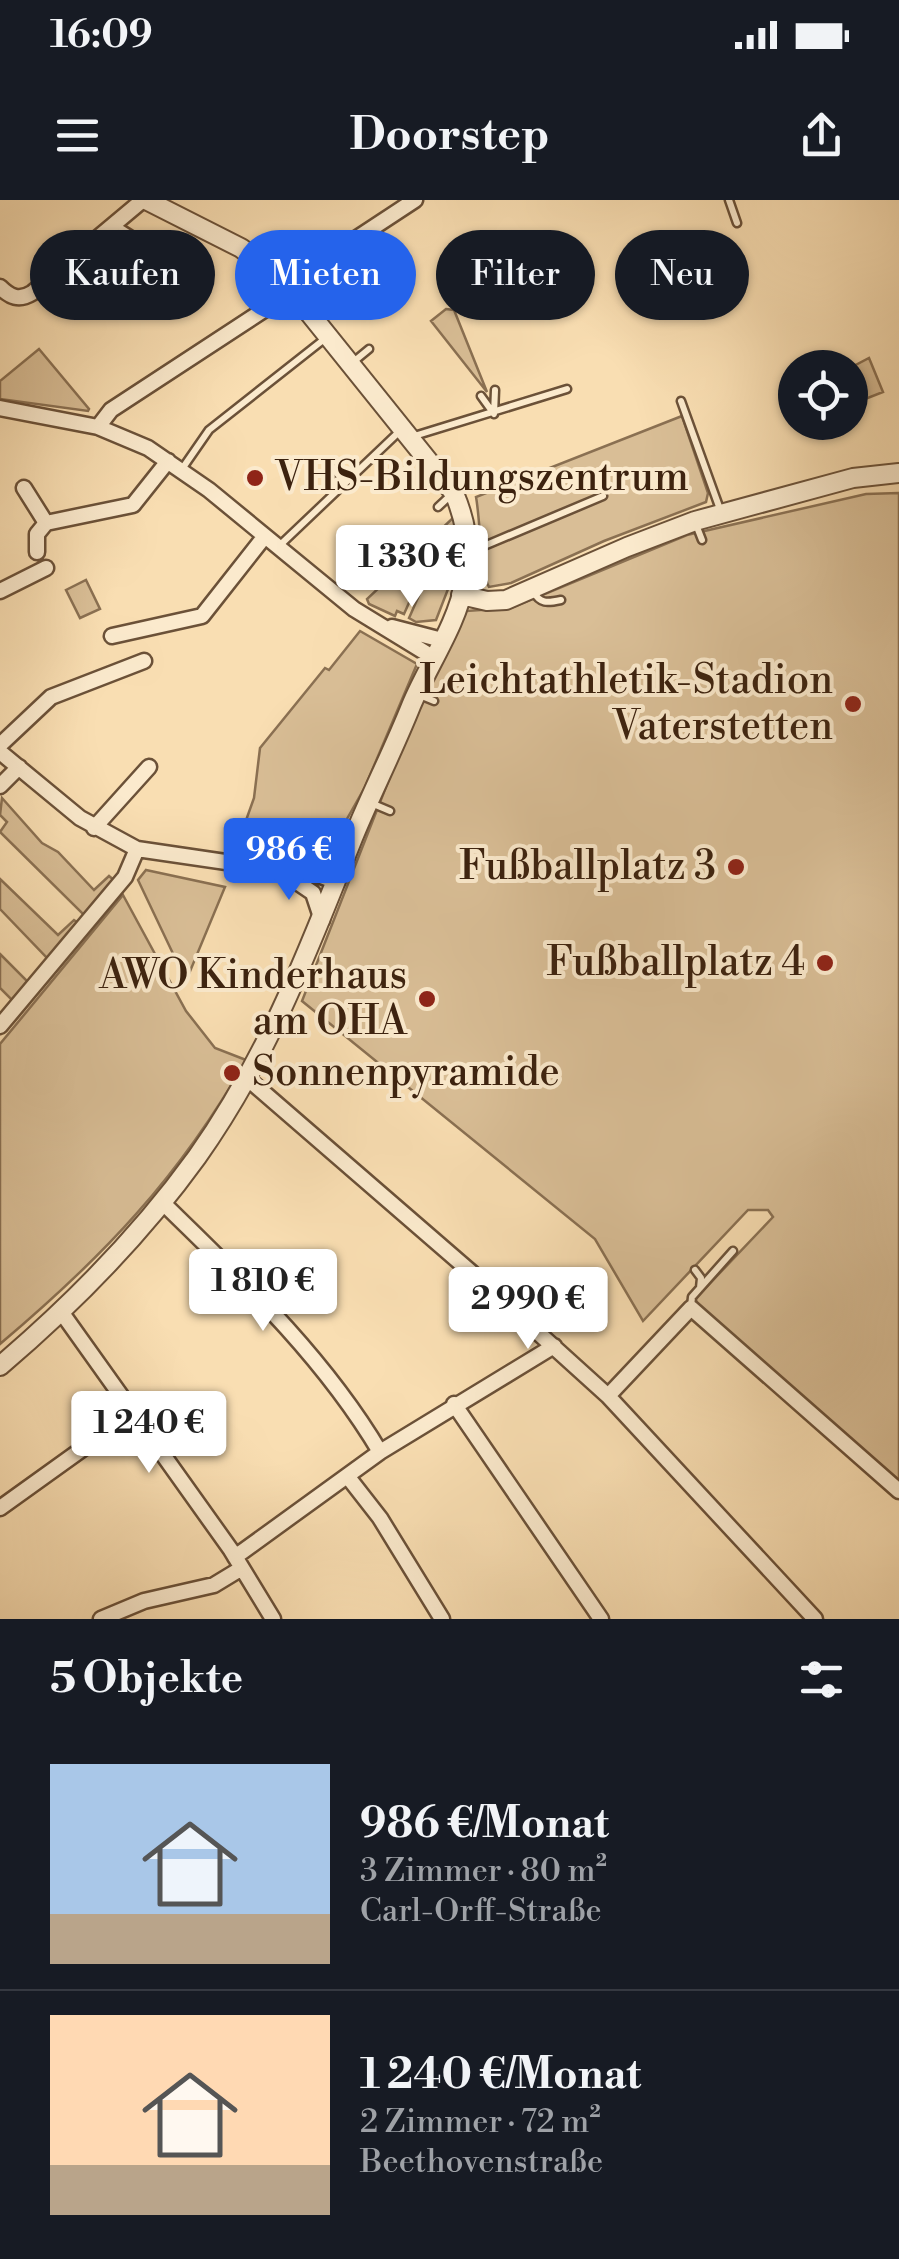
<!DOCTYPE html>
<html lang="de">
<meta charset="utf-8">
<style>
body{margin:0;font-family:"Libre Bodoni",serif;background:#242831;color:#f1f3f6;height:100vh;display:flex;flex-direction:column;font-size:38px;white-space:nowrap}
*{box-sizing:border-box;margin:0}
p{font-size:32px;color:#9ea1a6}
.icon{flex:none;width:55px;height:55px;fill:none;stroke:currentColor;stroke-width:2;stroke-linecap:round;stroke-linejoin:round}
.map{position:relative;height:1419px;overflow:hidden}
.panel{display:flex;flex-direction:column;background:#171b24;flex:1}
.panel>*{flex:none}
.guide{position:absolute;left:30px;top:30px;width:840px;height:90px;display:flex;gap:20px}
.fabs{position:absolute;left:778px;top:150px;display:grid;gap:20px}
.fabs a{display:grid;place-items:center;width:90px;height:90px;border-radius:50%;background:#171b24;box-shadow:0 2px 8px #0004;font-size:50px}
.price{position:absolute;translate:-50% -85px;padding:0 22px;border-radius:10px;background:#fff;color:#222;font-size:32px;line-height:65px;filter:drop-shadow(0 2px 5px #0008)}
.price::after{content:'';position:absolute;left:50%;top:60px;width:30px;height:22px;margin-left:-15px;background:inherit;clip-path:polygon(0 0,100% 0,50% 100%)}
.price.current{background:#2563eb;color:#fff}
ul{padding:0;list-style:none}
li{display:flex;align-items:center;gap:30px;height:250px;padding:0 50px}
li+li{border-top:2px solid #363941}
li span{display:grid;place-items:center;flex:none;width:280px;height:200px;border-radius:0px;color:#555}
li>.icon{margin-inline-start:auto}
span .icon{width:120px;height:120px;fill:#fffc;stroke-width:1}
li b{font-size:42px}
h2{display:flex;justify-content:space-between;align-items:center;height:120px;padding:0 50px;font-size:42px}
.pill{padding:0 35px;border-radius:45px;background:#171b24;box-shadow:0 2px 8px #0004;font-size:35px;line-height:90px}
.pill.current{background:#2563eb;color:#fff}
.status{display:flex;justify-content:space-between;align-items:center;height:70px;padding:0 50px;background:#171b24;direction:ltr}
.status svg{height:28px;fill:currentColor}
header{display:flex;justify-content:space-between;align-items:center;height:130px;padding:0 50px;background:#171b24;font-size:45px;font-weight:700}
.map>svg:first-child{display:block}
.green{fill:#d9be96;stroke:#8a7052;stroke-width:2.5}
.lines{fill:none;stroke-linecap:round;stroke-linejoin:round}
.service-casing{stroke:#6b5138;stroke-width:11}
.minor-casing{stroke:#6b5138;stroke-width:19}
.tertiary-casing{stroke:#6b5138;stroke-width:22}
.service{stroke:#fbeacd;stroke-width:6}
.minor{stroke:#fbeacd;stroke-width:14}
.tertiary{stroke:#fbeacd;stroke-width:18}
.poi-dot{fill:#8f2418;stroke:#fbeacd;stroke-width:4}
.labels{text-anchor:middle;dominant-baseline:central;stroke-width:8;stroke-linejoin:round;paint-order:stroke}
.poi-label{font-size:40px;fill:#3c220f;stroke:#fbeacd;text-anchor:end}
</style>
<div class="status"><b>16:09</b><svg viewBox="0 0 49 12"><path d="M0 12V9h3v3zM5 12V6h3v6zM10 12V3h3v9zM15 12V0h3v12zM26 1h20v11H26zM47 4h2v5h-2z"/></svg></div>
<header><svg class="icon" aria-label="menu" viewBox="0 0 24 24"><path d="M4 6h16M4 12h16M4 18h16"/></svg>Doorstep<svg class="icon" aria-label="share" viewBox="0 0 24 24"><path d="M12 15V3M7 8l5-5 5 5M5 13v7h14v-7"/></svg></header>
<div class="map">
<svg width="899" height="1419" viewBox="0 0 899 1419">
<rect width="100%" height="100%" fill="#f9deb2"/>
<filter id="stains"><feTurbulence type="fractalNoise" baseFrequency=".002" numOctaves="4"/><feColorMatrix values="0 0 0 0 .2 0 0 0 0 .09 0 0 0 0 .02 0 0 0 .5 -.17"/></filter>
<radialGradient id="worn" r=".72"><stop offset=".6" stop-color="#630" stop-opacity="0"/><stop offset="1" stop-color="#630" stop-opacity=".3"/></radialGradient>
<!-- green -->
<path class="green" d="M 446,109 L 454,110 L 487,192 L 431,121 Z
M 39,149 L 89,209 L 88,211 L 0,199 L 0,181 Z
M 869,158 L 883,192 L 850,205 L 850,168 Z
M 682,216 L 708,293 L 706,302 L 604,341 L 511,383 L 489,387 C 481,376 480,317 476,297 Z
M 899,293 L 899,1282 L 696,1107 L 696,1098 L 773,1017 L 768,1010 L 748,1010 L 643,1121 L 595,1039 L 302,801 L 426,485 L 457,418 L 466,411 L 511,408 L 687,335 L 866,294 Z
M 454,317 L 456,345 C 426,356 416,388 404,414 L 397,411 L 395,416 L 369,404 L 367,399 Z
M 456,350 L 450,384 L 436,420 L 416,422 L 409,418 C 420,394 430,361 456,350 Z
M 86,380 L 100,409 L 80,418 L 66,390 Z
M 360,431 L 417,464 L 365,587 L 335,640 L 309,657 L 284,659 L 234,654 L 254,598 L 260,548 L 325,468 L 329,470 Z
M 2,598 L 42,643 L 58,652 L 94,690 L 109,676 L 116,682 L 87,718 L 0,632 L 7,622 L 0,615 Z
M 146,670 L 225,687 L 186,781 L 138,680 Z
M 0,679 L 58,735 L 74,720 L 81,725 L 51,762 L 0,709 Z
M 123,695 L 186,811 L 215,848 L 246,860 C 179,978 103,1057 0,1144 L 0,844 Z
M 0,754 L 32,786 L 16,804 L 0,788 Z"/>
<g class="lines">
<defs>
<path id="service" d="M 729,0 L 737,23
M 116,25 L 170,59 L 147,76
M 352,163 L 369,149
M 481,196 L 494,214 L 495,190
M 681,201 L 721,312
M 411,237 L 567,189
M 332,268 L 345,282
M 182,269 L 209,230 L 327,137
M 438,307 L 453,293
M 695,322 L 702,340
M 278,347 L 402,229
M 469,347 L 484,346 L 603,296
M 533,391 C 540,404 547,403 561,400
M 417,494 L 434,501
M 371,603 L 390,611
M 695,1070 L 701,1078 L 700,1088
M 691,1107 L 692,1097 L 733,1051"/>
<path id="minor" d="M 0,87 C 10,97 19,101 32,93 L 143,0
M 0,208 L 98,227 L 148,248 L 209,290 L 354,409 L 434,458
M 98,227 L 111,210 L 293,91 L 339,50 L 415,0
M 24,288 L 46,323
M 37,352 L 37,334 L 46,323 L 133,305 L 168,261
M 0,391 L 46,368
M 392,427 L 442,440
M 112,436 L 202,416 L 265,336
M 0,545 L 51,497 L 144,461
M 0,552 L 80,618 L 137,649 L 321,676 L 337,682
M 0,586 L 19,567
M 94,628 L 149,567
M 296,668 L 319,663 L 351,644
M 285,674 L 313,693 L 322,720
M 0,826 L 125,677 L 137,649
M 248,879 L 472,1073 L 608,1196 L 815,1419
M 163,1003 C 242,1080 323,1156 380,1252
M 62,1113 L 231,1350 L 273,1419
M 608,1196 L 691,1108 L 899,1291
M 454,1204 L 601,1419
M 348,1277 L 380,1318 L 442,1419
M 0,1308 L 92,1242 L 134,1218
M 235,1357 L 380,1252 L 554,1146
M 101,1419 L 144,1401 L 214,1385 L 242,1368"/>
<path id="tertiary" d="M 461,395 L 487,401 L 506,400 L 627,347 L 695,321 L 853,278 L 899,273
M 0,1166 C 74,1103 140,1036 197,957 C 268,857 308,751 353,638 C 371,594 393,551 411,506 C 428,465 457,425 465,381 C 471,351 466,321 454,293 L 282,79 L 241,48 L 146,0"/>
</defs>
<!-- service casing -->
<use href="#service" class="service-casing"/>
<!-- minor casing -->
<use href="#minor" class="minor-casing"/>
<!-- tertiary casing -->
<use href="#tertiary" class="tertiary-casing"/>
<!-- service -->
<use href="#service" class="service"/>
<!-- minor -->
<use href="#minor" class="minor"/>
<!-- tertiary -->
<use href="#tertiary" class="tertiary"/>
</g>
<!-- markers -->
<g class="poi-dot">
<circle cx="255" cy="278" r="10"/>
<circle cx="853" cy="504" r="10"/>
<circle cx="736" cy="667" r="10"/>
<circle cx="825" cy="763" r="10"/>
<circle cx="427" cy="799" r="10"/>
<circle cx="232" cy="873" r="10"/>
</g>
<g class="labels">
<!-- poi labels -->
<g class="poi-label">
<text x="275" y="278" text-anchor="start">VHS-Bildungszentrum</text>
<text x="833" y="481">Leichtathletik-Stadion<tspan x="833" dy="46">Vaterstetten</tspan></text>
<text x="716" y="667">Fußballplatz 3</text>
<text x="805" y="763">Fußballplatz 4</text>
<text x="407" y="776">AWO Kinderhaus<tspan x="407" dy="46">am OHA</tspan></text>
<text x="252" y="873" text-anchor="start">Sonnenpyramide</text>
</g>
</g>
<rect width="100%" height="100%" filter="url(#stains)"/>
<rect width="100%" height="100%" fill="url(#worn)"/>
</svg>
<div class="fabs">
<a><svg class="icon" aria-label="locate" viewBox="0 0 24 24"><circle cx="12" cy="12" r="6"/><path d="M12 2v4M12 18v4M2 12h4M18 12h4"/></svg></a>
</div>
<b class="price" style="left:412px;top:410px">1 330 €</b>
<b class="price current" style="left:289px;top:703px">986 €</b>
<b class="price" style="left:263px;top:1134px">1 810 €</b>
<b class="price" style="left:528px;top:1152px">2 990 €</b>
<b class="price" style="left:149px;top:1276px">1 240 €</b>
<div class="guide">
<a class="pill">Kaufen</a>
<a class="pill current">Mieten</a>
<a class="pill">Filter</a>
<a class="pill">Neu</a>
</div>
</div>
<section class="panel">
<h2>5 Objekte<svg class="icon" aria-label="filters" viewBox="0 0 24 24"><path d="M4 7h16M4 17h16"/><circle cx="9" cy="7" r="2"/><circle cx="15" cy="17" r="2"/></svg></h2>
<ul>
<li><span style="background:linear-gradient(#a9c7e8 75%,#b9a48a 0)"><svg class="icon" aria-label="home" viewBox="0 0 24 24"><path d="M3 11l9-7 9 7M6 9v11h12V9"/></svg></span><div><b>986 €/Monat</b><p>3 Zimmer · 80 m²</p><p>Carl-Orff-Straße</p></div></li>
<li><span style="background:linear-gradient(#ffd9b3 75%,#b9a48a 0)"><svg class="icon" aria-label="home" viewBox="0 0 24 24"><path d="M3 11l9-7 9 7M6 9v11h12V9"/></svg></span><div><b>1 240 €/Monat</b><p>2 Zimmer · 72 m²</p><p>Beethovenstraße</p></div></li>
</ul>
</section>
